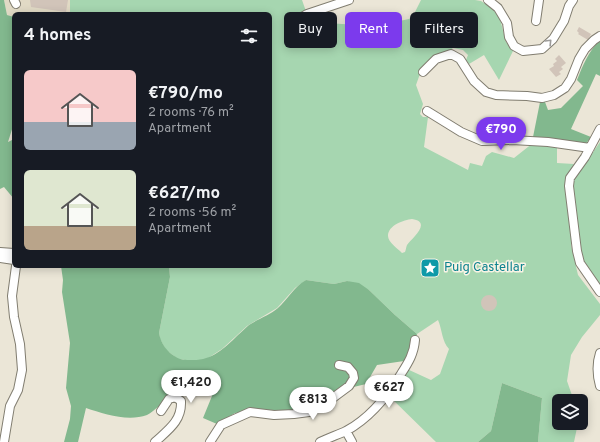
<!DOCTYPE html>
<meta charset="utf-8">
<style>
body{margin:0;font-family:Overpass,sans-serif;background:#20242c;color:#f1f3f6;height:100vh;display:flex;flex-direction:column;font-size:15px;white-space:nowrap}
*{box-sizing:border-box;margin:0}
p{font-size:13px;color:#9ea1a6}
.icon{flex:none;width:22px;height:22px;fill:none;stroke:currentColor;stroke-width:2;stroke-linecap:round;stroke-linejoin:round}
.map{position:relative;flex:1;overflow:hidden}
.side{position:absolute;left:12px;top:12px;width:260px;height:256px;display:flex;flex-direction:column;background:#171b24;border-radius:6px;box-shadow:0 2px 10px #0003}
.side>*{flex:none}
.top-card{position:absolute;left:284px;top:12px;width:256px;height:36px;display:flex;gap:8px}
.fabs{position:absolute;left:552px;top:394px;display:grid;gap:8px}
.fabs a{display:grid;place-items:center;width:36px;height:36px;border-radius:6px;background:#171b24;box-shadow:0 2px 10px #0003;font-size:20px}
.price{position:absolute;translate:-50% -34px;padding:0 9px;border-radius:14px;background:#fff;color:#222;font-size:13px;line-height:26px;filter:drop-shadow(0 1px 2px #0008)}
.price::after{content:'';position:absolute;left:50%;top:24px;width:12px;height:9px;margin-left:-6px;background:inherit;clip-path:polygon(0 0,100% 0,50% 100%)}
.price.active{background:#7c3aed;color:#fff}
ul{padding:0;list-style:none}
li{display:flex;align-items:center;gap:12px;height:100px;padding:0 12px}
li span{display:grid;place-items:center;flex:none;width:112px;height:80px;border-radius:6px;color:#555}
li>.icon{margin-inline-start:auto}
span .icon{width:48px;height:48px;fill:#fffc;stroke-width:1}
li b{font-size:17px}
h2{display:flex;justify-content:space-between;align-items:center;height:48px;padding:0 12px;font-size:17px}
.tag{padding:0 14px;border-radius:6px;background:#171b24;box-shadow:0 2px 10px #0003;font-size:14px;line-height:36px}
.tag.active{background:#7c3aed;color:#fff}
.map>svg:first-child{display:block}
.built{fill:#e1dac5}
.green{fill:#a6d6b0;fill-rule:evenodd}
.forest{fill:#82b88e}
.building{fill:#d1c4b9}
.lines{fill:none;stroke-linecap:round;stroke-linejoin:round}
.minor-casing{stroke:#817d70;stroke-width:10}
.minor{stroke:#fff;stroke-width:8}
.oneway{stroke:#9d9c9a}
.labels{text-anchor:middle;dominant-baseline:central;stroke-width:3;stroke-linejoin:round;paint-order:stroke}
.culture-label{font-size:13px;fill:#0d838f;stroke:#f8f3e4;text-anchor:start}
</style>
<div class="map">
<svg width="600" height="442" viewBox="0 0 600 442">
<rect width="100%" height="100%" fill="#ebe6d7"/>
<!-- built -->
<path class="built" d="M 4,0 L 70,0 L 70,14 L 45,14 L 27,12 L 23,14 L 14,14 L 14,17 L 7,15 Z"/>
<!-- green -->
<path class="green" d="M 70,0 L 302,0 L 308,17 L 323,12 L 326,23 L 375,26 L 409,19 L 413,16 L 421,0 L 475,0 L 481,1 L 493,9 L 500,19 L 506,42 L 513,51 L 499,80 L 484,55 L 469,64 L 466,60 L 468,55 L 463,50 L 453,48 L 421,71 L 416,85 L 423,104 L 420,114 L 423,117 L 428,117 L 424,147 L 468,170 L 470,163 L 482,166 L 486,156 L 492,152 L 514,158 L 533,143 L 557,146 L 557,163 L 574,164 L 566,179 L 565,191 L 571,226 L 571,245 L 578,275 L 600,304 L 600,315 L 582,337 L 571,355 L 567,381 L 574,401 L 559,401 L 559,423 L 578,423 L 574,442 L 538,442 L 542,398 L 502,383 L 491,431 L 478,442 L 436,442 L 389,396 L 407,369 L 431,380 L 440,374 L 449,349 C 442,342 442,329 438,320 L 417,334 L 395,315 L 369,290 L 347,281 L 334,284 L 306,280 L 295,288 L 277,308 L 247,326 L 222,349 L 205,360 L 185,360 L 178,359 L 166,350 L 160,339 L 159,333 L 170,277 L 169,266 L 270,266 L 270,14 L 70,14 ZM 412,219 C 433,222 411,239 407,245 C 406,247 406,250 405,252 L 402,253 C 398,249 388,242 388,236 C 388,225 404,220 412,219 Z
M 600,142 L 600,284 L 584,263 L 580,243 L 573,187 L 574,180 Z"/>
<!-- forest -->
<path class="forest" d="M 0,0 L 4,0 L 7,15 L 14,17 L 14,123 L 8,142 L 14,139 L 14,199 L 4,187 L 0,189 Z
M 600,40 L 600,76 L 596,74 L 571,129 L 591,137 L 585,145 L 533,137 L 540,102 L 545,102 L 548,110 L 561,108 L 583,86 L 577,80 C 583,65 588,52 600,40 Z
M 61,266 L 169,266 L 170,277 L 159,333 C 161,344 167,352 176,357 C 180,360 186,360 191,360 C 211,361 224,349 238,335 C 242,332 245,328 249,325 C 258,319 270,315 278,308 C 288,299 294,287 306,280 L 334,284 L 347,281 L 359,283 L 369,290 L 395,315 L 417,334 L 415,340 L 404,361 L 377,365 L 366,384 L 333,392 L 314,405 L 298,410 L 279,412 L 255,411 L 235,413 L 217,424 L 203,418 L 212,396 L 207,379 C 184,383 176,392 159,406 C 155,409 151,413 147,415 C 128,422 104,414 86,408 L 78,442 L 64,442 L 70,419 L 71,406 L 66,388 L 70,343 L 62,292 L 63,280 Z
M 502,383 L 542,398 L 538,442 L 478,442 L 491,431 Z"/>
<!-- building -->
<path class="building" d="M 30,0 L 68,0 L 66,12 L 31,7 Z
M 579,27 L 591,34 L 588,40 L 578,34 L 579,33 L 577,31 Z
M 559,55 L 566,63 L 561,67 L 563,69 L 559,72 L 561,74 L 556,77 L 549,69 L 554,66 L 553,64 L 557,61 L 555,59 Z
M481 303a8 8 0 1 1 16 0a8 8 0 1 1-16 0Z"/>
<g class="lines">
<defs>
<path id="minor" d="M 14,0 L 16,4
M 488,0 L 498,8 L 507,23 L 509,37 L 514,46 L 523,51 L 542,49 L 553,39 L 564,21 L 569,6 L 573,0
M 536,21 L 539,0
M 292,23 L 307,14 L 349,0
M 423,72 L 436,59 L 451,54 L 460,59 L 474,81 L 486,92 L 496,95 L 527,96 L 542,98 L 554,95 L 565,88 L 571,79 L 579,59 L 585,49 L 594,40 L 600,36
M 427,111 L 461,132 L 482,141 L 512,140 L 548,142 L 590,148
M 600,129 L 585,157 L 570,178 L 569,186 L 577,251 L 580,263 L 600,292
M 0,252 L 14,253
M 0,258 L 14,260
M 600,353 C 596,365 597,375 600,386
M 346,431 L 352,442
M 4,442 L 10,406 L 18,390 L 22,370 L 20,344 L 14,317 L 12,296 L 16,266
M 155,442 C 168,430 182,421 181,401 L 175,397 L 169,399 L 161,411
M 210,442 L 221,425 L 250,412 L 274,415 L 294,414 L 309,412 L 326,403 L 349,386 L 354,378 L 353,373 L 348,367 L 339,365
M 320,442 C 328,438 337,435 346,431 C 370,418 387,397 401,374 C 408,363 414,354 415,340"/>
</defs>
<!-- minor casing -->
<use href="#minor" class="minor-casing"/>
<!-- minor -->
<use href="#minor" class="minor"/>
</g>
<!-- one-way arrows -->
<defs><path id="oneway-chevron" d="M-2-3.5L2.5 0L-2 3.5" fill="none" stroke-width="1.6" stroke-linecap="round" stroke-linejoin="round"/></defs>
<use class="oneway" href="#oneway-chevron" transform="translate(549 42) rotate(-46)"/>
<!-- icons -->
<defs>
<symbol id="sight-square" viewBox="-11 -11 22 22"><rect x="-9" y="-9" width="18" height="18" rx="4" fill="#0f9aa8" stroke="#f8f3e4"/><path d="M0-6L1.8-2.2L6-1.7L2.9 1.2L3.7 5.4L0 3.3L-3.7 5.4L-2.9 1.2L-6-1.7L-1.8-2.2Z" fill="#fff"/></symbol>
</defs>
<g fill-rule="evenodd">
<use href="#sight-square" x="419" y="257" width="22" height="22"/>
</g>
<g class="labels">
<!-- culture labels -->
<g class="culture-label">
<text x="444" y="268">Puig Castellar</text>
</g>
</g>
</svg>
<div class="fabs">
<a><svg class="icon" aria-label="layers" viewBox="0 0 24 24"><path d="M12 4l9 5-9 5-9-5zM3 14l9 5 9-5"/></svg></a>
</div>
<b class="price active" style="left:501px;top:151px">€790</b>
<b class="price" style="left:191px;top:404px">€1,420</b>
<b class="price" style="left:389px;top:409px">€627</b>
<b class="price" style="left:313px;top:421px">€813</b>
<div class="top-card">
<a class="tag">Buy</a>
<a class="tag active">Rent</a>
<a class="tag">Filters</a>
</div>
<section class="side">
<h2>4 homes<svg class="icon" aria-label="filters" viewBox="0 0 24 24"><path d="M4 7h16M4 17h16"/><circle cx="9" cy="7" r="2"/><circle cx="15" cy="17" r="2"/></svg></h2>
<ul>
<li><span style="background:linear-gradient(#f6c9c9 65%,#9aa5b1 0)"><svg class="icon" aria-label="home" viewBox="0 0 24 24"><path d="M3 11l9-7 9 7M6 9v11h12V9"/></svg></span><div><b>€790/mo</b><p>2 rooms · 76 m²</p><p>Apartment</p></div></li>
<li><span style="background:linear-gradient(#dfe7d0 70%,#b9a48a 0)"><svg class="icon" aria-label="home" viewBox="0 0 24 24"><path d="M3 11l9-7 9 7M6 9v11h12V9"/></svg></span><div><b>€627/mo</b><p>2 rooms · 56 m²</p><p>Apartment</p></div></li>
</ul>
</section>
</div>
